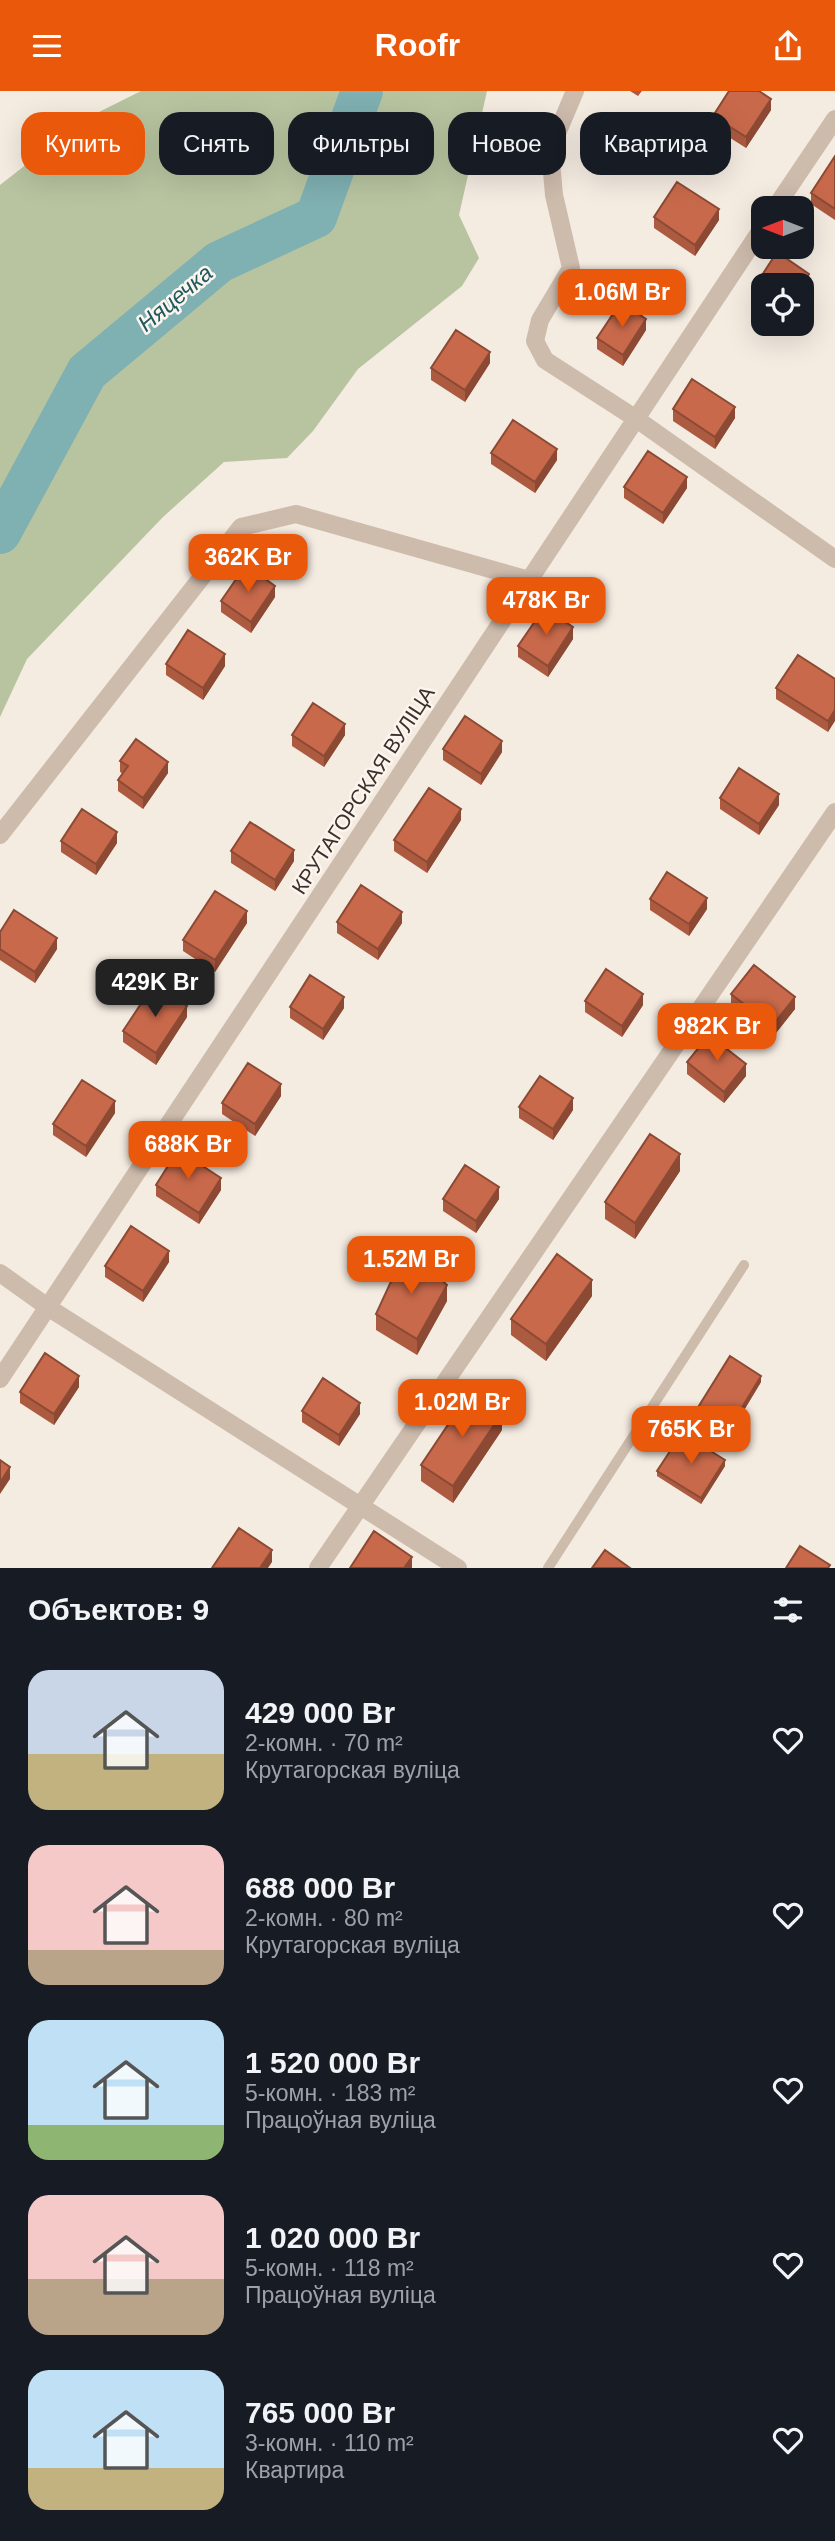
<!DOCTYPE html>
<html lang="ru">
<meta charset="utf-8">
<style>
body{margin:0;font-family:Arial,sans-serif;background:#242831;color:#f1f3f6;height:100vh;display:flex;flex-direction:column;font-size:26px;white-space:nowrap}
*{box-sizing:border-box;margin:0}
p{font-size:23px;color:#9ea1a6}
.icon{flex:none;width:38px;height:38px;fill:none;stroke:currentColor;stroke-width:2;stroke-linecap:round;stroke-linejoin:round}
.map{position:relative;height:1477px;overflow:hidden}
.drawer{display:flex;flex-direction:column;background:#171b24;flex:1}
.drawer>*{flex:none}
.banner{position:absolute;left:21px;top:21px;width:794px;height:63px;display:flex;gap:14px}
.needle{width:46px;rotate:270deg}
.buttons{position:absolute;left:751px;top:105px;display:grid;gap:14px}
.buttons a{display:grid;place-items:center;width:63px;height:63px;border-radius:14px;background:#171b24;box-shadow:0 7px 28px #0002;font-size:35px}
.price{position:absolute;translate:-50% -60px;padding:0 16px;border-radius:14px;background:#ea580c;color:#fff;font-size:23px;line-height:46px;filter:drop-shadow(0 2px 4px #0008)}
.price::after{content:'';position:absolute;left:50%;top:42px;width:21px;height:16px;margin-left:-10px;background:inherit;clip-path:polygon(0 0,100% 0,50% 100%)}
.price.on{background:#222;color:#fff}
ul{padding:0;list-style:none}
li{display:flex;align-items:center;gap:21px;height:175px;padding:0 28px}
li span{display:grid;place-items:center;flex:none;width:196px;height:140px;border-radius:21px;color:#555}
li>.icon{margin-inline-start:auto}
span .icon{width:84px;height:84px;fill:#fffc;stroke-width:1}
li b{font-size:30px}
h2{display:flex;justify-content:space-between;align-items:center;height:84px;padding:0 28px;font-size:30px}
.chip{padding:0 24px;border-radius:21px;background:#171b24;box-shadow:0 7px 28px #0002;font-size:24px;line-height:63px}
.chip.on{background:#ea580c;color:#fff}
header{display:flex;justify-content:space-between;align-items:center;height:91px;padding:0 28px;background:#ea580c;color:#fff;font-size:32px;font-weight:700}
.map>svg:first-child{display:block}
.green{fill:#b8c4a0}
.lines{fill:none;stroke-linecap:round;stroke-linejoin:round}
.river{stroke:#7fb0b2;stroke-width:42}
.lane{stroke:#cdbbac;stroke-width:10}
.street{stroke:#cdbbac;stroke-width:18}
.wall{fill:#ac5a40}
.shaded-wall{fill:#8c4a34}
.building{fill:#c8694b;stroke:#8c4a34;stroke-width:2}
.labels{text-anchor:middle;dominant-baseline:central;stroke-width:5;stroke-linejoin:round;paint-order:stroke}
.street-label{font-size:21px;fill:#3b302b;stroke:#fbf5ee}
.water-label{font-size:23px;font-style:italic;fill:#1f5a5e;stroke:#fbf5ee}
</style>
<header><svg class="icon" aria-label="menu" viewBox="0 0 24 24"><path d="M4 6h16M4 12h16M4 18h16"/></svg>Roofr<svg class="icon" aria-label="share" viewBox="0 0 24 24"><path d="M12 15V3M7 8l5-5 5 5M5 13v7h14v-7"/></svg></header>
<div class="map">
<svg width="835" height="1477" viewBox="0 0 835 1477">
<rect width="100%" height="100%" fill="#f4ebe1"/>
<!-- green -->
<path class="green" d="M 141,0 L 487,0 L 459,124 L 479,167 L 462,195 L 358,278 L 313,340 L 287,367 L 224,371 L 163,426 L 27,568 L 0,626 L 0,94 L 83,29 Z"/>
<g class="lines">
<!-- river -->
<path class="river" d="M 0,442 L 87,281 L 219,171 L 316,126 L 362,0"/>
<!-- lane -->
<path class="lane" d="M 548,1477 L 744,1174"/>
<!-- street -->
<path class="street" d="M 575,0 L 550,59 L 554,104 L 571,177 L 540,229 L 535,250 L 545,269 L 635,327 L 835,468
M 775,117 L 835,28
M 0,744 L 241,436 L 296,423 L 529,489
M 0,1182 L 49,1217 L 458,1477
M 0,1288 L 763,136
M 318,1477 L 835,721"/>
</g>
<!-- wall -->
<path class="wall" d="M 630,0 L 642,0 L 638,5 Z
M 771,19 L 746,57 L 713,36 L 713,25 Z
M 835,65 L 835,129 L 811,113 L 811,102 Z
M 654,126 L 719,129 L 695,165 L 654,137 Z
M 777,161 L 809,183 L 809,194 L 802,206 L 802,194 L 763,194 L 763,212 L 755,206 L 755,195 Z
M 646,239 L 623,275 L 597,258 L 597,247 Z
M 490,272 L 465,311 L 431,289 L 431,277 Z
M 673,318 L 735,327 L 715,358 L 673,330 Z
M 491,362 L 557,369 L 535,402 L 491,373 Z
M 624,396 L 687,397 L 663,433 L 624,407 Z
M 275,506 L 251,542 L 221,521 L 221,510 Z
M 573,548 L 548,586 L 518,566 L 518,555 Z
M 166,573 L 225,575 L 203,609 L 166,584 Z
M 835,588 L 828,641 L 776,608 L 776,597 Z
M 292,644 L 345,644 L 324,676 L 292,655 Z
M 443,658 L 502,661 L 481,694 L 443,669 Z
M 120,670 L 168,682 L 143,718 L 118,700 L 118,689 L 123,683 L 120,681 Z
M 720,707 L 779,714 L 759,744 L 720,718 Z
M 461,729 L 427,782 L 394,760 L 394,749 Z
M 61,750 L 117,752 L 96,784 L 61,761 Z
M 231,760 L 294,770 L 275,800 L 231,772 Z
M 650,808 L 707,818 L 689,845 L 650,819 Z
M 337,831 L 402,832 L 378,869 L 337,842 Z
M 247,832 L 215,881 L 183,860 L 183,849 Z
M 0,841 L 57,858 L 35,892 L 0,869 Z
M 731,903 L 795,918 L 772,947 L 731,914 Z
M 585,910 L 643,914 L 622,946 L 585,921 Z
M 290,916 L 344,917 L 323,949 L 290,927 Z
M 187,926 L 156,974 L 123,951 L 123,940 Z
M 687,971 L 746,985 L 724,1012 L 687,983 Z
M 281,1005 L 255,1045 L 222,1023 L 222,1012 Z
M 519,1016 L 573,1019 L 553,1049 L 519,1027 Z
M 115,1022 L 86,1066 L 53,1044 L 53,1033 Z
M 680,1080 L 635,1148 L 605,1128 L 605,1111 Z
M 156,1094 L 221,1099 L 199,1133 L 156,1105 Z
M 443,1108 L 499,1108 L 476,1142 L 443,1120 Z
M 169,1171 L 143,1211 L 105,1186 L 105,1175 Z
M 592,1205 L 546,1270 L 511,1244 L 511,1228 Z
M 447,1210 L 417,1264 L 376,1239 L 376,1223 Z
M 761,1291 L 729,1344 L 697,1324 L 697,1318 Z
M 79,1296 L 54,1334 L 20,1312 L 20,1301 Z
M 302,1320 L 360,1323 L 339,1355 L 302,1331 Z
M 502,1339 L 453,1412 L 421,1390 L 421,1374 Z
M 725,1375 L 701,1413 L 657,1385 L 657,1380 Z"/>
<!-- shaded-wall -->
<path class="shaded-wall" d="M 771,8 L 771,19 L 746,57 L 746,46 Z
M 719,118 L 719,129 L 695,165 L 695,154 Z
M 809,183 L 809,194 L 802,206 L 802,195 Z
M 646,228 L 646,239 L 623,275 L 623,264 Z
M 490,261 L 490,272 L 465,311 L 465,299 Z
M 735,316 L 735,327 L 715,358 L 715,346 Z
M 557,358 L 557,369 L 535,402 L 535,391 Z
M 687,386 L 687,397 L 663,433 L 663,422 Z
M 275,495 L 275,506 L 251,542 L 251,531 Z
M 573,536 L 573,548 L 548,586 L 548,575 Z
M 225,563 L 225,575 L 203,609 L 203,597 Z
M 835,619 L 835,630 L 828,641 L 828,630 Z
M 345,633 L 345,644 L 324,676 L 324,665 Z
M 502,650 L 502,661 L 481,694 L 481,683 Z
M 168,671 L 168,682 L 143,718 L 143,707 Z
M 779,703 L 779,714 L 759,744 L 759,733 Z
M 461,718 L 461,729 L 427,782 L 427,771 Z
M 117,741 L 117,752 L 96,784 L 96,773 Z
M 294,759 L 294,770 L 275,800 L 275,789 Z
M 707,807 L 707,818 L 689,845 L 689,833 Z
M 247,820 L 247,832 L 215,881 L 215,869 Z
M 402,821 L 402,832 L 378,869 L 378,858 Z
M 57,847 L 57,858 L 35,892 L 35,881 Z
M 643,903 L 643,914 L 622,946 L 622,935 Z
M 344,906 L 344,917 L 323,949 L 323,938 Z
M 795,906 L 795,918 L 772,947 L 772,935 Z
M 187,915 L 187,926 L 156,974 L 156,962 Z
M 746,973 L 746,985 L 724,1012 L 724,1001 Z
M 281,993 L 281,1005 L 255,1045 L 255,1033 Z
M 573,1007 L 573,1019 L 553,1049 L 553,1038 Z
M 115,1010 L 115,1022 L 86,1066 L 86,1055 Z
M 680,1063 L 680,1080 L 635,1148 L 635,1132 Z
M 221,1087 L 221,1099 L 199,1133 L 199,1122 Z
M 499,1096 L 499,1108 L 476,1142 L 476,1130 Z
M 169,1160 L 169,1171 L 143,1211 L 143,1200 Z
M 592,1189 L 592,1205 L 546,1270 L 546,1253 Z
M 447,1194 L 447,1210 L 417,1264 L 417,1248 Z
M 79,1285 L 79,1296 L 54,1334 L 54,1323 Z
M 761,1285 L 761,1291 L 729,1344 L 729,1338 Z
M 360,1312 L 360,1323 L 339,1355 L 339,1344 Z
M 502,1322 L 502,1339 L 453,1412 L 453,1395 Z
M 725,1369 L 725,1375 L 701,1413 L 701,1407 Z
M 10,1376 L 10,1388 L 0,1403 L 0,1392 Z
M 272,1459 L 272,1471 L 268,1477 L 260,1477 Z
M 412,1466 L 412,1477 L 404,1477 Z"/>
<!-- building -->
<path class="building" d="M 729,0 L 759,0 L 771,8 L 746,46 L 713,25 Z
M 835,65 L 835,118 L 811,102 Z
M 677,91 L 719,118 L 695,154 L 654,126 Z
M 777,161 L 809,183 L 802,195 L 763,194 L 763,201 L 755,195 Z
M 621,211 L 646,228 L 623,264 L 597,247 Z
M 456,239 L 490,261 L 465,299 L 431,277 Z
M 692,288 L 735,316 L 715,346 L 673,318 Z
M 513,329 L 557,358 L 535,391 L 491,362 Z
M 648,360 L 687,386 L 663,422 L 624,396 Z
M 246,474 L 275,495 L 251,531 L 221,510 Z
M 544,517 L 573,536 L 548,575 L 518,555 Z
M 188,539 L 225,563 L 203,597 L 166,573 Z
M 798,564 L 835,588 L 835,619 L 828,630 L 776,597 Z
M 313,612 L 345,633 L 324,665 L 292,644 Z
M 465,625 L 502,650 L 481,683 L 443,658 Z
M 136,648 L 168,671 L 143,707 L 118,689 L 128,675 L 120,670 Z
M 739,677 L 779,703 L 759,733 L 720,707 Z
M 429,697 L 461,718 L 427,771 L 394,749 Z
M 82,718 L 117,741 L 96,773 L 61,750 Z
M 250,731 L 294,759 L 275,789 L 231,760 Z
M 667,781 L 707,807 L 689,833 L 650,808 Z
M 361,794 L 402,821 L 378,858 L 337,831 Z
M 215,800 L 247,820 L 215,869 L 183,849 Z
M 14,819 L 57,847 L 35,881 L 0,858 L 0,841 Z
M 754,874 L 795,906 L 772,935 L 731,903 Z
M 606,878 L 643,903 L 622,935 L 585,910 Z
M 310,884 L 344,906 L 323,938 L 290,916 Z
M 154,893 L 187,915 L 156,962 L 123,940 Z
M 709,944 L 746,973 L 724,1001 L 687,971 Z
M 248,972 L 281,993 L 255,1033 L 222,1012 Z
M 540,985 L 573,1007 L 553,1038 L 519,1016 Z
M 82,989 L 115,1010 L 86,1055 L 53,1033 Z
M 650,1043 L 680,1063 L 635,1132 L 605,1111 Z
M 178,1059 L 221,1087 L 199,1122 L 156,1094 Z
M 465,1074 L 499,1096 L 476,1130 L 443,1108 Z
M 131,1135 L 169,1160 L 143,1200 L 105,1175 Z
M 406,1158 L 447,1194 L 417,1248 L 376,1223 Z
M 557,1163 L 592,1189 L 546,1253 L 511,1228 Z
M 45,1262 L 79,1285 L 54,1323 L 20,1301 Z
M 730,1265 L 761,1285 L 729,1338 L 697,1318 Z
M 323,1287 L 360,1312 L 339,1344 L 302,1320 Z
M 470,1301 L 502,1322 L 453,1395 L 421,1374 Z
M 682,1342 L 725,1369 L 701,1407 L 657,1380 Z
M 0,1369 L 10,1376 L 0,1392 Z
M 239,1437 L 272,1459 L 260,1477 L 212,1477 Z
M 374,1440 L 412,1466 L 404,1477 L 350,1477 Z
M 800,1455 L 830,1474 L 828,1477 L 786,1477 Z
M 605,1459 L 630,1477 L 592,1477 Z"/>
<g class="labels">
<!-- street labels -->
<g class="street-label">
<text transform="translate(363 699) rotate(-57)">КРУТАГОРСКАЯ ВУЛІЦА</text>
</g>
<!-- water labels -->
<g class="water-label">
<text transform="translate(175 207) rotate(-40)">Няцечка</text>
</g>
</g>
</svg>
<div class="buttons">
<a><svg class="needle" viewBox="-14 -14 28 28"><path d="M0-13l5 13h-10z" fill="#e53935"/><path d="M0 13l5-13h-10z" fill="#9ea1a6"/></svg></a>
<a><svg class="icon" aria-label="locate" viewBox="0 0 24 24"><circle cx="12" cy="12" r="6"/><path d="M12 2v4M12 18v4M2 12h4M18 12h4"/></svg></a>
</div>
<b class="price" style="left:622px;top:238px">1.06M Br</b>
<b class="price" style="left:248px;top:503px">362K Br</b>
<b class="price" style="left:546px;top:546px">478K Br</b>
<b class="price on" style="left:155px;top:928px">429K Br</b>
<b class="price" style="left:717px;top:972px">982K Br</b>
<b class="price" style="left:188px;top:1090px">688K Br</b>
<b class="price" style="left:411px;top:1205px">1.52M Br</b>
<b class="price" style="left:462px;top:1348px">1.02M Br</b>
<b class="price" style="left:691px;top:1375px">765K Br</b>
<div class="banner">
<a class="chip on">Купить</a>
<a class="chip">Снять</a>
<a class="chip">Фильтры</a>
<a class="chip">Новое</a>
<a class="chip">Квартира</a>
</div>
</div>
<section class="drawer">
<h2>Объектов: 9<svg class="icon" aria-label="filters" viewBox="0 0 24 24"><path d="M4 7h16M4 17h16"/><circle cx="9" cy="7" r="2"/><circle cx="15" cy="17" r="2"/></svg></h2>
<ul>
<li><span style="background:linear-gradient(#c9d6e8 60%,#c2b280 0)"><svg class="icon" aria-label="home" viewBox="0 0 24 24"><path d="M3 11l9-7 9 7M6 9v11h12V9"/></svg></span><div><b>429 000 Br</b><p>2-комн. · 70 m²</p><p>Крутагорская вуліца</p></div><svg class="icon" aria-label="heart" viewBox="0 0 24 24"><path d="M12 20l-8-8c-3-5 5-10 8-4 3-6 11-1 8 4z"/></svg></li>
<li><span style="background:linear-gradient(#f6c9c9 75%,#b9a48a 0)"><svg class="icon" aria-label="home" viewBox="0 0 24 24"><path d="M3 11l9-7 9 7M6 9v11h12V9"/></svg></span><div><b>688 000 Br</b><p>2-комн. · 80 m²</p><p>Крутагорская вуліца</p></div><svg class="icon" aria-label="heart" viewBox="0 0 24 24"><path d="M12 20l-8-8c-3-5 5-10 8-4 3-6 11-1 8 4z"/></svg></li>
<li><span style="background:linear-gradient(#bfe0f5 75%,#8fb573 0)"><svg class="icon" aria-label="home" viewBox="0 0 24 24"><path d="M3 11l9-7 9 7M6 9v11h12V9"/></svg></span><div><b>1 520 000 Br</b><p>5-комн. · 183 m²</p><p>Працоўная вуліца</p></div><svg class="icon" aria-label="heart" viewBox="0 0 24 24"><path d="M12 20l-8-8c-3-5 5-10 8-4 3-6 11-1 8 4z"/></svg></li>
<li><span style="background:linear-gradient(#f6c9c9 60%,#b9a48a 0)"><svg class="icon" aria-label="home" viewBox="0 0 24 24"><path d="M3 11l9-7 9 7M6 9v11h12V9"/></svg></span><div><b>1 020 000 Br</b><p>5-комн. · 118 m²</p><p>Працоўная вуліца</p></div><svg class="icon" aria-label="heart" viewBox="0 0 24 24"><path d="M12 20l-8-8c-3-5 5-10 8-4 3-6 11-1 8 4z"/></svg></li>
<li><span style="background:linear-gradient(#bfe0f5 70%,#c2b280 0)"><svg class="icon" aria-label="home" viewBox="0 0 24 24"><path d="M3 11l9-7 9 7M6 9v11h12V9"/></svg></span><div><b>765 000 Br</b><p>3-комн. · 110 m²</p><p>Квартира</p></div><svg class="icon" aria-label="heart" viewBox="0 0 24 24"><path d="M12 20l-8-8c-3-5 5-10 8-4 3-6 11-1 8 4z"/></svg></li>
</ul>
</section>
